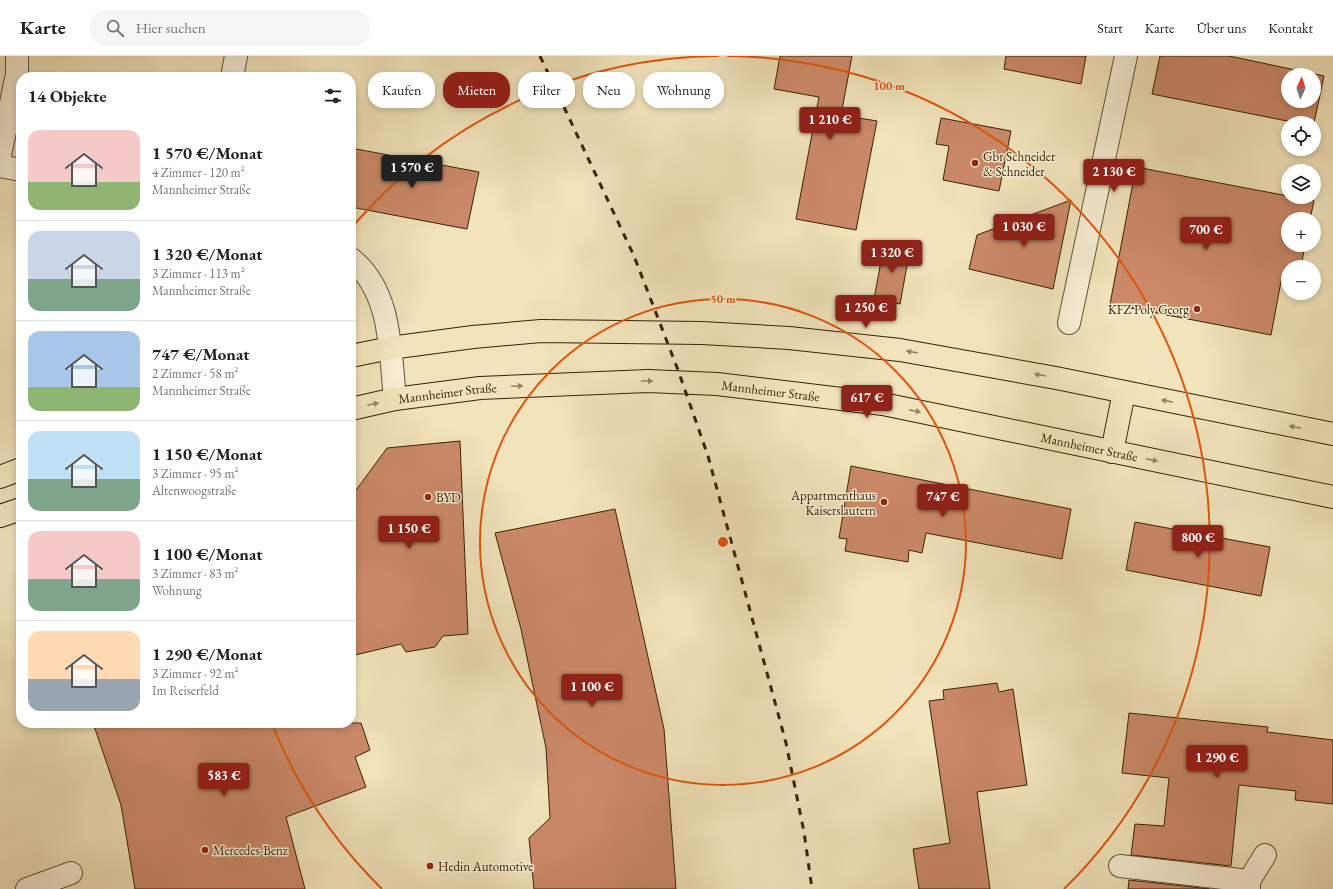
<!DOCTYPE html>
<html lang="de">
<meta charset="utf-8">
<style>
body{margin:0;font-family:"EB Garamond",serif;background:#f6f6f6;color:#202124;height:100vh;display:flex;flex-direction:column;font-size:15px;white-space:nowrap}
*{box-sizing:border-box;margin:0}
p{font-size:13px;color:#757577}
.icon{flex:none;width:22px;height:22px;fill:none;stroke:currentColor;stroke-width:2;stroke-linecap:round;stroke-linejoin:round}
.map{position:relative;flex:1;overflow:hidden}
.drawer{position:absolute;left:16px;top:16px;width:340px;height:656px;display:flex;flex-direction:column;background:#fff;border-radius:16px;box-shadow:0 2px 6px #0003}
.drawer>*{flex:none}
.top-card{position:absolute;left:368px;top:16px;width:380px;height:36px;display:flex;gap:8px}
.needle{width:26px;rotate:4deg}
.fabs{position:absolute;left:1281px;top:12px;display:grid;gap:8px}
.fabs a{display:grid;place-items:center;width:40px;height:40px;border-radius:50%;background:#fff;box-shadow:0 2px 6px #0003;font-size:20px}
.price{position:absolute;translate:-50% -34px;padding:0 9px;border-radius:4px;background:#8f2418;color:#fff;font-size:13px;line-height:26px;filter:drop-shadow(0 1px 2px #0008)}
.price::after{content:'';position:absolute;left:50%;top:24px;width:12px;height:9px;margin-left:-6px;background:inherit;clip-path:polygon(0 0,100% 0,50% 100%)}
.price.current{background:#222;color:#fff}
ul{padding:0;list-style:none}
li{display:flex;align-items:center;gap:12px;height:100px;padding:0 12px}
li+li{border-top:1px solid #e0e0e0}
li span{display:grid;place-items:center;flex:none;width:112px;height:80px;border-radius:12px;color:#555}
li>.icon{margin-inline-start:auto}
span .icon{width:48px;height:48px;fill:#fffc;stroke-width:1}
li b{font-size:17px}
h2{display:flex;justify-content:space-between;align-items:center;height:48px;padding:0 12px;font-size:17px}
.chip{padding:0 14px;border-radius:16px;background:#fff;box-shadow:0 2px 6px #0003;font-size:14px;line-height:36px}
.chip.current{background:#8f2418;color:#fff}
header{display:flex;align-items:center;gap:24px;box-sizing:border-box;height:56px;padding:0 20px;background:#fff;border-bottom:1px solid #e0e0e0}
header strong{font-size:19px}
nav{display:flex;gap:22px;margin-inline-start:auto;font-size:14px}
.search{width:280px;height:36px;background:#f6f6f6;display:flex;align-items:center;gap:10px;box-sizing:border-box;padding:0 14px;border-radius:16px;color:#757577;font-size:15px}
.map>svg:first-child{display:block}
.building{fill:#cb8969;stroke:#382204;fill-rule:evenodd}
.lines{fill:none;stroke-linecap:round;stroke-linejoin:round}
.minor-casing{stroke:#665232;stroke-width:24}
.major-casing{stroke:#382204;stroke-width:24}
.minor{stroke:#f6edd3;stroke-width:22}
.major{stroke:#f1e3bb;stroke-width:22}
.rail{stroke:#382204;stroke-width:3;stroke-dasharray:7 7;stroke-linecap:butt}
.oneway{fill:#948260}
.ring{fill:none;stroke:#df560c;stroke-width:2}
.poi-dot{fill:#8f2418;stroke:#f6edd3;stroke-width:1.5}
.labels{text-anchor:middle;dominant-baseline:central;stroke-width:3;stroke-linejoin:round;paint-order:stroke}
.poi-label{font-size:13px;fill:#382204;stroke:#f6edd3;text-anchor:start}
.street-label{font-size:13px;fill:#382204;stroke:#f6edd3}
.centre{fill:#df560c;stroke:#f6edd3;stroke-width:2}
.ring-label{font-size:12px;text-anchor:middle;font-weight:bold;fill:#df560c;stroke:#f6edd3;stroke-width:3;stroke-linejoin:round;paint-order:stroke}
</style>
<header>
<strong>Karte</strong>
<div class="search"><svg class="icon" aria-label="search" viewBox="0 0 24 24"><circle cx="10" cy="10" r="6"/><path d="M15 15l6 6"/></svg>Hier suchen</div>
<nav><a>Start</a><a>Karte</a><a>Über uns</a><a>Kontakt</a></nav>
</header>
<div class="map">
<svg width="1333" height="833" viewBox="0 0 1333 833">
<rect width="100%" height="100%" fill="#f1e3bb"/>
<filter id="stains"><feTurbulence type="fractalNoise" baseFrequency=".005" numOctaves="4"/><feColorMatrix values="0 0 0 0 .2 0 0 0 0 .09 0 0 0 0 .02 0 0 0 .5 -.17"/></filter>
<radialGradient id="worn" r=".72"><stop offset=".6" stop-color="#630" stop-opacity="0"/><stop offset="1" stop-color="#630" stop-opacity=".3"/></radialGradient>
<!-- building -->
<path class="building" d="M 780,0 L 852,0 L 841,59 L 877,65 L 856,174 L 796,163 L 819,41 L 774,33 Z
M 1006,0 L 1086,0 L 1081,28 L 1004,13 Z
M 1160,0 L 1229,0 L 1324,20 L 1314,67 L 1297,67 L 1152,38 ZM 1288,19 L 1314,19 L 1314,45 L 1288,45 Z
M 941,62 L 1011,75 L 999,135 L 943,124 L 949,90 L 936,88 Z
M 351,92 L 479,116 L 467,173 L 351,151 Z
M 1136,111 L 1314,145 L 1310,163 L 1288,163 L 1288,189 L 1305,189 L 1301,211 L 1288,211 L 1288,221 L 1282,220 L 1271,279 L 1110,248 Z
M 1071,144 L 1053,233 L 969,213 L 977,179 Z
M 884,189 L 910,193 L 900,248 L 874,243 Z
M 460,385 L 468,578 L 443,580 L 435,591 L 406,596 L 401,588 L 351,600 L 351,441 L 387,392 Z
M 851,410 L 1071,453 L 1062,503 L 926,477 L 922,497 L 909,494 L 908,506 L 845,495 L 847,483 L 839,482 Z
M 615,453 L 664,673 L 676,833 L 534,833 L 529,782 L 550,762 L 546,692 L 521,573 L 495,477 Z
M 1135,466 L 1270,491 L 1261,540 L 1126,514 Z
M 997,627 L 999,636 L 1013,633 L 1027,729 L 977,736 L 990,833 L 919,833 L 913,793 L 950,787 L 929,645 L 944,643 L 943,634 Z
M 1129,657 L 1268,671 L 1267,676 L 1333,684 L 1333,748 L 1295,744 L 1296,735 L 1239,729 L 1231,810 L 1131,799 L 1135,768 L 1164,770 L 1169,722 L 1122,717 Z
M 93,667 L 361,667 L 370,694 L 355,701 L 366,731 L 286,761 L 305,833 L 135,833 L 121,749 Z
M 1129,824 L 1210,833 L 1128,833 Z"/>
<g class="lines">
<defs>
<path id="minor" d="M 232,21 L 236,0
M 0,99 L 17,18 L 17,0
M 0,110 L 21,114
M 351,203 C 392,235 390,296 395,343
M 1069,267 L 1126,0
M 1120,810 L 1249,825
M 27,833 L 71,817
M 1249,833 L 1249,825 L 1265,799"/>
<g id="major">
<path d="M 351,300 L 390,292 L 473,281 L 541,275 L 702,277 L 789,282 L 900,294 L 1056,322 L 1333,378"/>
<path id="s1" d="M 351,353 L 395,343 L 480,332 L 648,325 L 717,328 L 883,348 L 1333,441"/>
<path d="M 1112,396 L 1124,336"/>
<path d="M 0,421 L 21,413"/>
<path d="M 0,460 L 21,453"/>
</g>
</defs>
<!-- minor casing -->
<use href="#minor" class="minor-casing"/>
<!-- major casing -->
<use href="#major" class="major-casing"/>
<!-- minor -->
<use href="#minor" class="minor"/>
<!-- major -->
<use href="#major" class="major"/>
<!-- rail -->
<path class="rail" d="M 540,0 L 634,200 L 678,314 L 708,400 L 786,687 L 804,776 L 812,833"/>
</g>
<!-- one-way arrows -->
<defs><path id="oneway-solid" d="M-6-.8H1V-3.2L6.5 0L1 3.2V.8H-6Z"/></defs>
<g class="oneway">
<use href="#oneway-solid" transform="translate(912 296) rotate(-170)"/>
<use href="#oneway-solid" transform="translate(1040 319) rotate(-170)"/>
<use href="#oneway-solid" transform="translate(647 325)"/>
<use href="#oneway-solid" transform="translate(517 330) rotate(-3)"/>
<use href="#oneway-solid" transform="translate(1167 345) rotate(-169)"/>
<use href="#oneway-solid" transform="translate(373 348) rotate(-12)"/>
<use href="#oneway-solid" transform="translate(915 355) rotate(11)"/>
<use href="#oneway-solid" transform="translate(1295 371) rotate(-169)"/>
<use href="#oneway-solid" transform="translate(1152 404) rotate(12)"/>
</g>
<!-- distance rings -->
<g class="ring">
<circle cx="723" cy="486" r="243"/>
<path d="M382 833A486 486 0 0 1 272 668M353 170A486 486 0 0 1 719 0M727 0A486 486 0 0 1 1064 833"/>
</g>
<!-- markers -->
<g class="poi-dot">
<circle cx="975" cy="107" r="4"/>
<circle cx="1197" cy="253" r="4"/>
<circle cx="428" cy="441" r="4"/>
<circle cx="884" cy="446" r="4"/>
<circle cx="205" cy="794" r="4"/>
<circle cx="430" cy="810" r="4"/>
</g>
<g class="labels">
<!-- poi labels -->
<g class="poi-label">
<text x="983" y="100">Gbr Schneider<tspan x="983" dy="15">&amp; Schneider</tspan></text>
<text x="1189" y="253" text-anchor="end">KFZ Poly Georg</text>
<text x="876" y="439" text-anchor="end">Appartmenthaus<tspan x="876" dy="15">Kaiserslautern</tspan></text>
<text x="436" y="441">BYD</text>
<text x="213" y="794">Mercedes-Benz</text>
<text x="438" y="810">Hedin Automotive</text>
</g>
<!-- street labels -->
<g class="street-label">
<text stroke="none"><textPath href="#s1" startOffset="422">Mannheimer Straße</textPath></text>
<text stroke="none"><textPath href="#s1" startOffset="98">Mannheimer Straße</textPath></text>
<text stroke="none"><textPath href="#s1" startOffset="746">Mannheimer Straße</textPath></text>
</g>
</g>
<circle cx="723" cy="486" r="6" class="centre"/>
<g class="ring-label">
<text x="889" y="34">100 m</text>
<text x="723" y="247">50 m</text>
</g>
<rect width="100%" height="100%" filter="url(#stains)"/>
<rect width="100%" height="100%" fill="url(#worn)"/>
</svg>
<div class="fabs">
<a><svg class="needle" viewBox="-14 -14 28 28"><path d="M0-13l5 13h-10z" fill="#e53935"/><path d="M0 13l5-13h-10z" fill="#757577"/></svg></a>
<a><svg class="icon" aria-label="locate" viewBox="0 0 24 24"><circle cx="12" cy="12" r="6"/><path d="M12 2v4M12 18v4M2 12h4M18 12h4"/></svg></a>
<a><svg class="icon" aria-label="layers" viewBox="0 0 24 24"><path d="M12 4l9 5-9 5-9-5zM3 14l9 5 9-5"/></svg></a>
<a>+</a>
<a>−</a>
</div>
<b class="price" style="left:830px;top:85px">1 210 €</b>
<b class="price current" style="left:412px;top:133px">1 570 €</b>
<b class="price" style="left:1114px;top:137px">2 130 €</b>
<b class="price" style="left:1024px;top:192px">1 030 €</b>
<b class="price" style="left:1206px;top:195px">700 €</b>
<b class="price" style="left:892px;top:218px">1 320 €</b>
<b class="price" style="left:866px;top:273px">1 250 €</b>
<b class="price" style="left:867px;top:363px">617 €</b>
<b class="price" style="left:943px;top:462px">747 €</b>
<b class="price" style="left:409px;top:494px">1 150 €</b>
<b class="price" style="left:1198px;top:503px">800 €</b>
<b class="price" style="left:592px;top:652px">1 100 €</b>
<b class="price" style="left:1217px;top:723px">1 290 €</b>
<b class="price" style="left:224px;top:741px">583 €</b>
<div class="top-card">
<a class="chip">Kaufen</a>
<a class="chip current">Mieten</a>
<a class="chip">Filter</a>
<a class="chip">Neu</a>
<a class="chip">Wohnung</a>
</div>
<section class="drawer">
<h2>14 Objekte<svg class="icon" aria-label="filters" viewBox="0 0 24 24"><path d="M4 7h16M4 17h16"/><circle cx="9" cy="7" r="2"/><circle cx="15" cy="17" r="2"/></svg></h2>
<ul>
<li><span style="background:linear-gradient(#f6c9c9 65%,#8fb573 0)"><svg class="icon" aria-label="home" viewBox="0 0 24 24"><path d="M3 11l9-7 9 7M6 9v11h12V9"/></svg></span><div><b>1 570 €/Monat</b><p>4 Zimmer · 120 m²</p><p>Mannheimer Straße</p></div></li>
<li><span style="background:linear-gradient(#c9d6e8 60%,#7fa58c 0)"><svg class="icon" aria-label="home" viewBox="0 0 24 24"><path d="M3 11l9-7 9 7M6 9v11h12V9"/></svg></span><div><b>1 320 €/Monat</b><p>3 Zimmer · 113 m²</p><p>Mannheimer Straße</p></div></li>
<li><span style="background:linear-gradient(#a9c7e8 70%,#8fb573 0)"><svg class="icon" aria-label="home" viewBox="0 0 24 24"><path d="M3 11l9-7 9 7M6 9v11h12V9"/></svg></span><div><b>747 €/Monat</b><p>2 Zimmer · 58 m²</p><p>Mannheimer Straße</p></div></li>
<li><span style="background:linear-gradient(#bfe0f5 60%,#7fa58c 0)"><svg class="icon" aria-label="home" viewBox="0 0 24 24"><path d="M3 11l9-7 9 7M6 9v11h12V9"/></svg></span><div><b>1 150 €/Monat</b><p>3 Zimmer · 95 m²</p><p>Altenwoogstraße</p></div></li>
<li><span style="background:linear-gradient(#f6c9c9 60%,#7fa58c 0)"><svg class="icon" aria-label="home" viewBox="0 0 24 24"><path d="M3 11l9-7 9 7M6 9v11h12V9"/></svg></span><div><b>1 100 €/Monat</b><p>3 Zimmer · 83 m²</p><p>Wohnung</p></div></li>
<li><span style="background:linear-gradient(#ffd9b3 60%,#9aa5b1 0)"><svg class="icon" aria-label="home" viewBox="0 0 24 24"><path d="M3 11l9-7 9 7M6 9v11h12V9"/></svg></span><div><b>1 290 €/Monat</b><p>3 Zimmer · 92 m²</p><p>Im Reiserfeld</p></div></li>
</ul>
</section>
</div>
